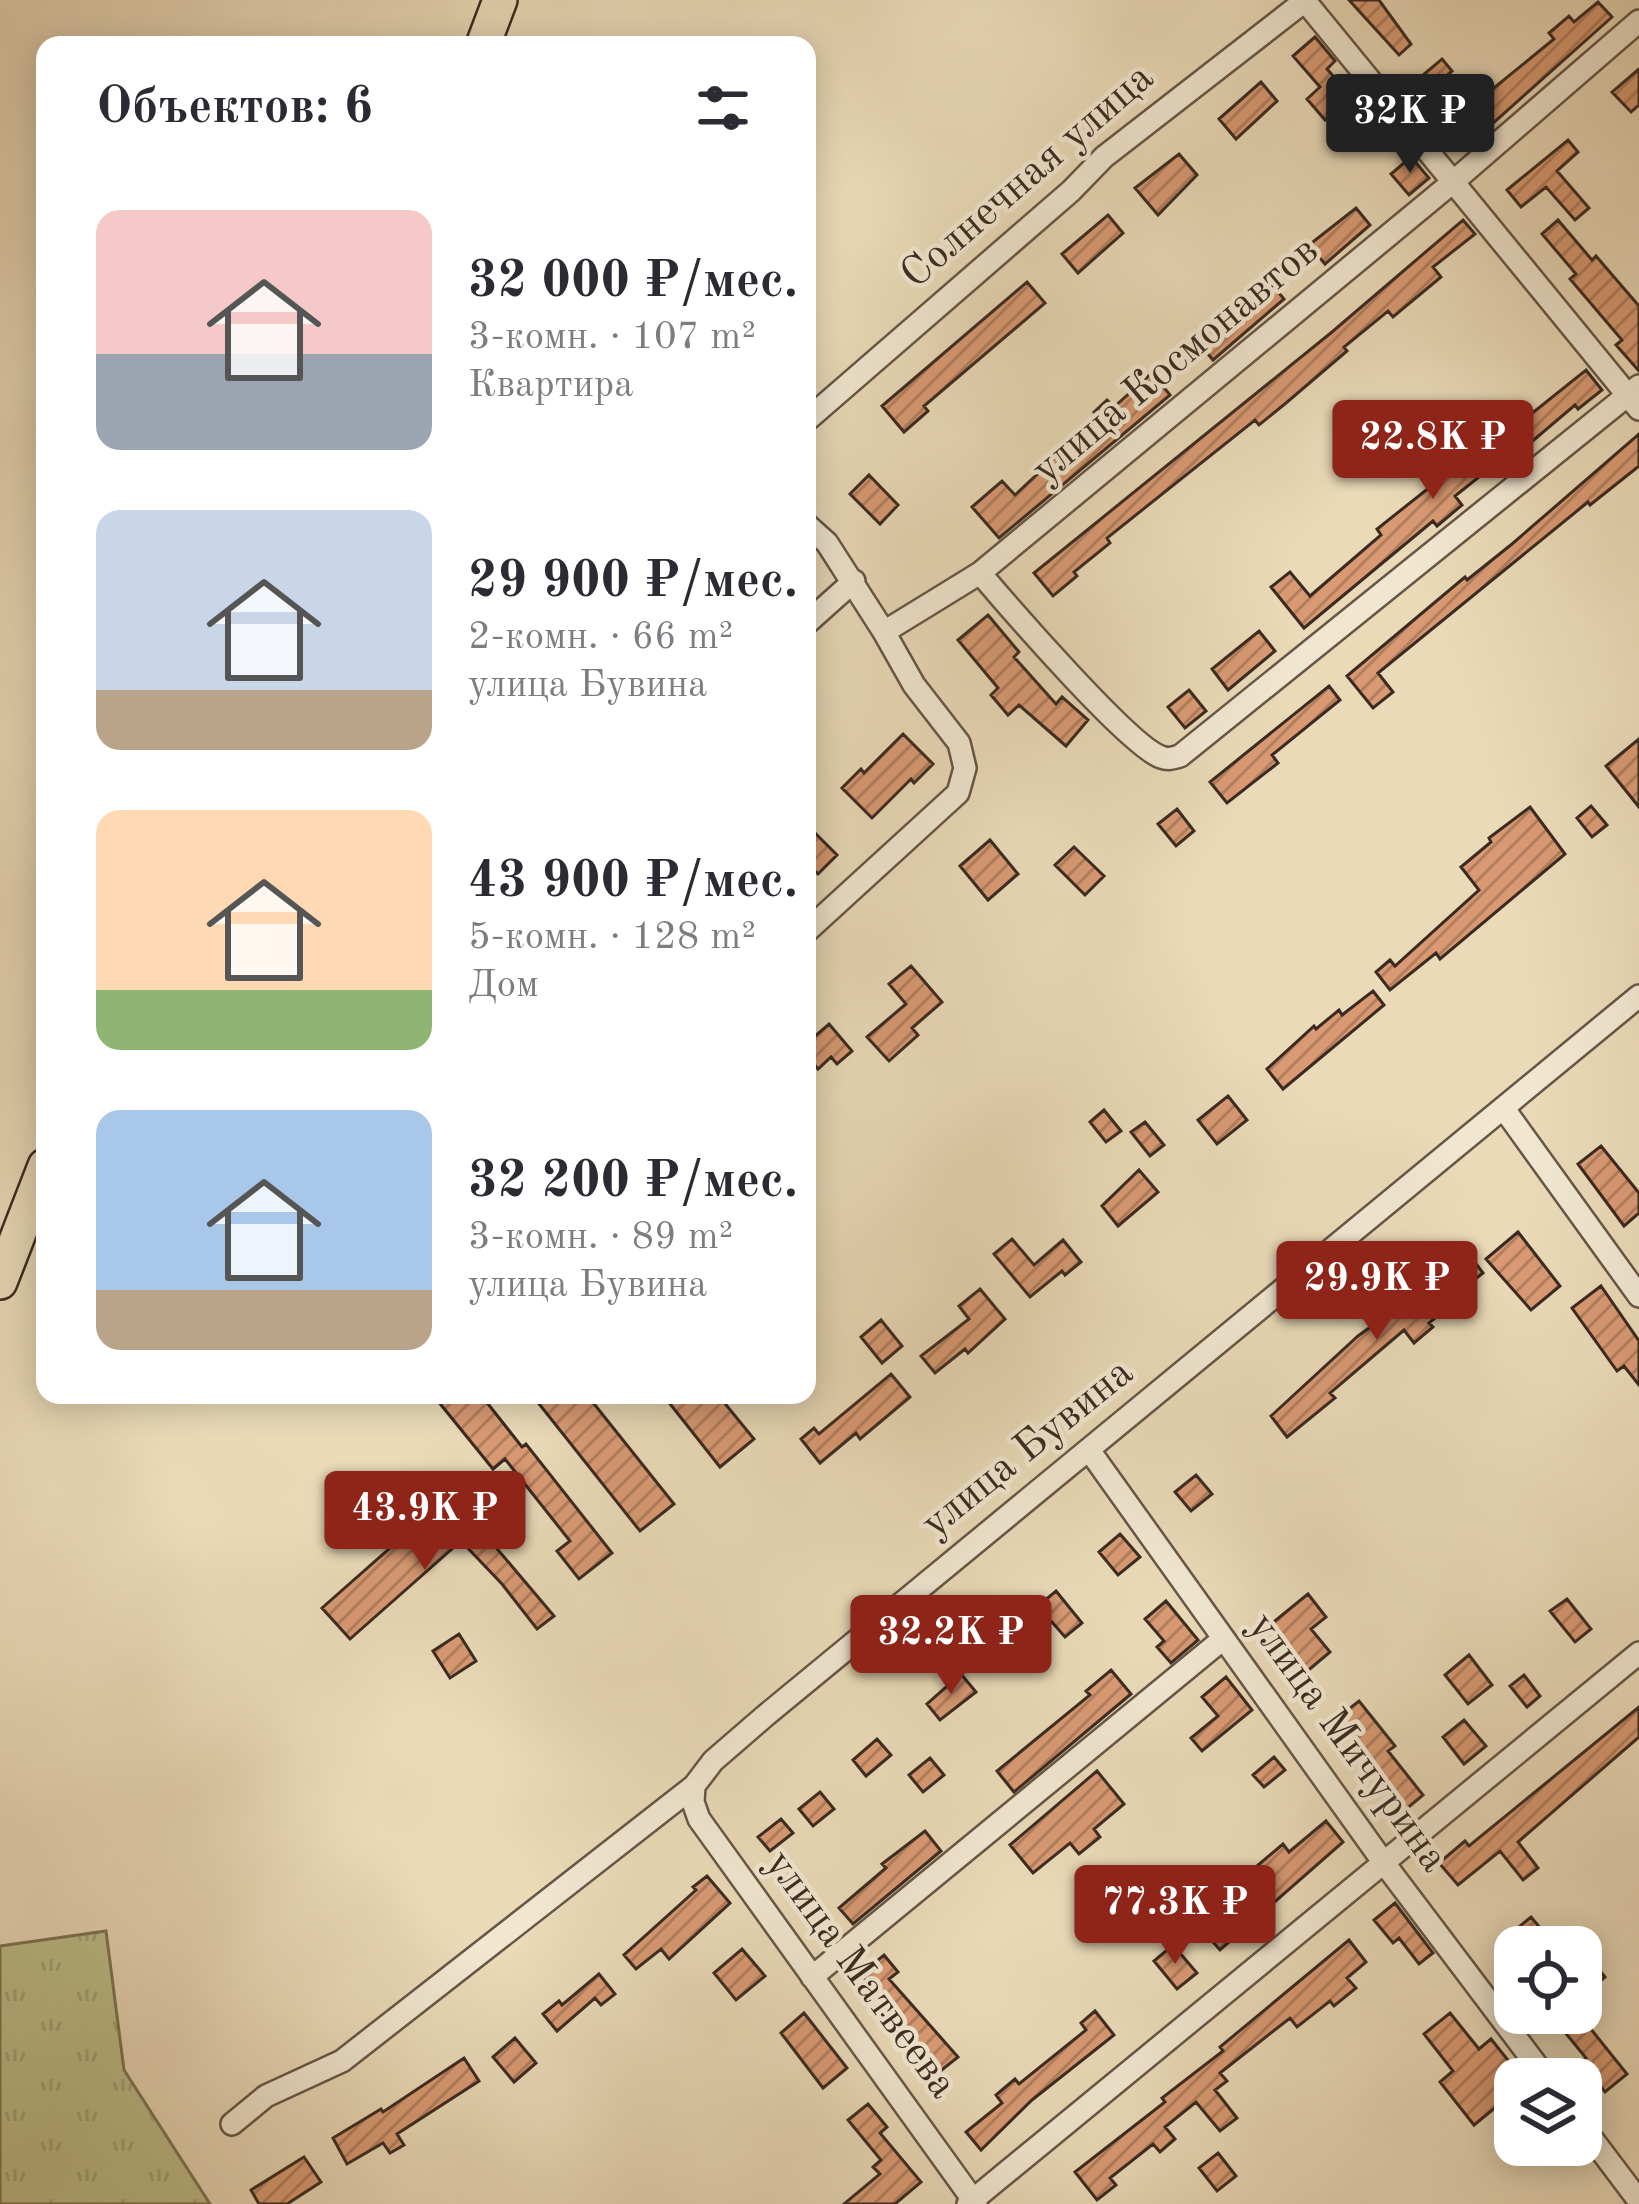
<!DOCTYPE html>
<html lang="ru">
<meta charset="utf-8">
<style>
body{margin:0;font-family:"Old Standard TT",serif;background:#f2f2f3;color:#2b2b33;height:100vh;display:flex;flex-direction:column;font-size:45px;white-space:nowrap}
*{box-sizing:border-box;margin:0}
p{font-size:39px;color:#7c7c81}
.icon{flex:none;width:66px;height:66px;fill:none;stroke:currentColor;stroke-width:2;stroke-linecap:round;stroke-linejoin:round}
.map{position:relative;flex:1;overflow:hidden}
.drawer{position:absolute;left:36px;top:36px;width:780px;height:1368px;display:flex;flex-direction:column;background:#fff;border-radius:24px;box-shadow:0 6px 30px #0003}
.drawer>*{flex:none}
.buttons{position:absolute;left:1494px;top:1926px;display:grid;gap:24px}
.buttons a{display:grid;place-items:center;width:108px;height:108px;border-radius:24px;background:#fff;box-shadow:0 6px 30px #0003;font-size:60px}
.price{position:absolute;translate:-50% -102px;padding:0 27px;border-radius:12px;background:#8f2418;color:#fff;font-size:39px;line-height:78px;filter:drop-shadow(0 3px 6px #0008)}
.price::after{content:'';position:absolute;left:50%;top:72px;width:36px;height:27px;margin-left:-18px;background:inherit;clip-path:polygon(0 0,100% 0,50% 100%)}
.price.selected{background:#222;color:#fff}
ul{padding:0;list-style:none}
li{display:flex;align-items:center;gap:36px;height:300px;padding:0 60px}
li span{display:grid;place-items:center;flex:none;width:336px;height:240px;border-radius:24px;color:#555}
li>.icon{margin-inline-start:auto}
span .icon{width:144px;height:144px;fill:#fffc;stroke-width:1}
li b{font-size:51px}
h2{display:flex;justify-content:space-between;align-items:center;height:144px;padding:0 60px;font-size:51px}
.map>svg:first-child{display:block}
.grass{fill:url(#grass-tufts);stroke:#7c7456;stroke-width:3}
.building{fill:url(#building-hatch);stroke:#3a2a21;stroke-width:3}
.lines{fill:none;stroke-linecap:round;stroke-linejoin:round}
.street-casing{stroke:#665647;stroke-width:26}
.primary-casing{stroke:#3a2a21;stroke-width:38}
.street{stroke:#f1e7d1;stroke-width:21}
.primary{stroke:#eadab8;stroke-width:33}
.labels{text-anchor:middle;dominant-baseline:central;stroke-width:9;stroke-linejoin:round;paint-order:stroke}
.street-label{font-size:42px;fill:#3a2a21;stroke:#f1e7d1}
</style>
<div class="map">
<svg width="1639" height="2204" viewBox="0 0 1639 2204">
<defs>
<pattern id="grass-tufts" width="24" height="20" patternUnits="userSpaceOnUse" patternTransform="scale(3)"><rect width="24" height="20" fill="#bdbe8a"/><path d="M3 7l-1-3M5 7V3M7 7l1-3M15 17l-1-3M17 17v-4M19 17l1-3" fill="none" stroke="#a3a377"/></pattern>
<pattern id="building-hatch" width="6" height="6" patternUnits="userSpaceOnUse" patternTransform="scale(3)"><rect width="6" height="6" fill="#d99a73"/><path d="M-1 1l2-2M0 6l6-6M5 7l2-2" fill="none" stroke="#b17e5e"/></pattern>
</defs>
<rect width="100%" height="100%" fill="#eadab8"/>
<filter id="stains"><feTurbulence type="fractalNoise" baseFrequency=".00167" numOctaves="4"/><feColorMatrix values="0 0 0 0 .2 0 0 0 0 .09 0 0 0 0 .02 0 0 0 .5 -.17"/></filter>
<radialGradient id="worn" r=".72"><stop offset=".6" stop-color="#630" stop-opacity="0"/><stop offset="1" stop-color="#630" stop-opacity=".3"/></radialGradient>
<!-- grass -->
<path class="grass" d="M 106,1931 L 124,2070 L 210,2204 L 0,2204 L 0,1946 Z"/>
<!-- building -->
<path class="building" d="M 1349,0 L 1379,0 L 1411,44 L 1399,55 Z
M 1598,2 L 1612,17 L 1463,150 L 1442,125 L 1472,100 L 1462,88 L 1476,77 L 1489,92 L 1554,39 L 1549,33 L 1569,16 L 1574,22 Z
M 1315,37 L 1335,61 L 1327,69 L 1352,97 L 1325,120 L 1307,99 L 1320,87 L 1293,56 Z
M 1442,59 L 1452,71 L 1427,93 L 1416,81 Z
M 1639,69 L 1639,105 L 1631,112 L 1612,92 Z
M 1261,82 L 1277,101 L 1236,139 L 1219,119 Z
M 1568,140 L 1578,152 L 1557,171 L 1589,208 L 1575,220 L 1546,187 L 1521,207 L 1507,190 Z
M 1179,154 L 1197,175 L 1158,215 L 1135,188 Z
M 1411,157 L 1429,178 L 1409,195 L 1391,174 Z
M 1356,208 L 1370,225 L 1325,264 L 1309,245 Z
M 1108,215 L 1123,233 L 1078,273 L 1062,254 Z
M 1463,220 L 1475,234 L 1433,267 L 1441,277 L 1393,317 L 1388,311 L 1344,347 L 1347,351 L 1286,403 L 1259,425 L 1255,420 L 1107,538 L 1110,543 L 1074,572 L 1077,576 L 1053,596 L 1034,573 L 1332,332 Z
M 1558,220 L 1592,260 L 1596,256 L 1639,306 L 1639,371 L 1616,345 L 1622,340 L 1570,279 L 1576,274 L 1542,234 Z
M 1269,281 L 1284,299 L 1213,360 L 1198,342 L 1228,317 L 1226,314 Z
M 1027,282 L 1045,303 L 924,406 L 928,411 L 904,432 L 882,406 Z
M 1586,370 L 1602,390 L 1578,409 L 1575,405 L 1503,466 L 1499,461 L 1455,496 L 1462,505 L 1437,526 L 1433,521 L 1304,628 L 1271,587 L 1290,572 L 1310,596 L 1381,535 L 1377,529 L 1444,476 L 1434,463 L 1461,442 L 1475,459 Z
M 1152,373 L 1170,395 L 999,538 L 972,507 L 1002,481 L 1015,495 L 1061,452 L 1063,454 L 1102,421 L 1094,412 L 1107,400 L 1114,407 Z
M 1639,434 L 1639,466 L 1590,505 L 1588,502 L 1378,673 L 1393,692 L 1373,708 L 1347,676 L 1465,577 L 1467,580 L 1512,544 Z
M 869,475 L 898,505 L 880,524 L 850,494 Z
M 988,615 L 1019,652 L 1014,657 L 1056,704 L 1062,697 L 1088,720 L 1066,746 L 1019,705 L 1008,715 L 991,695 L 998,688 L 958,640 Z
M 1259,631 L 1275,651 L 1228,690 L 1212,669 Z
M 1329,686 L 1340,700 L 1272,755 L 1278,763 L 1227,803 L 1210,782 Z
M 1189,690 L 1206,711 L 1185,728 L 1168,707 Z
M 903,734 L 933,764 L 914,783 L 911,779 L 872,818 L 842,788 L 861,769 L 864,773 Z
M 1639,739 L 1639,807 L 1606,766 Z
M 1591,806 L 1607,825 L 1592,837 L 1577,818 Z
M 1530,807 L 1565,854 L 1440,959 L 1436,953 L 1390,990 L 1376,972 L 1390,960 L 1395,966 L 1479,890 L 1461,867 L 1491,842 L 1489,838 Z
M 1177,809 L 1194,831 L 1176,846 L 1158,824 Z
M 807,825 L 837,855 L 818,874 L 807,863 Z
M 990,840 L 1018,874 L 988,900 L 960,866 Z
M 1074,847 L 1104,876 L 1085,895 L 1055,865 Z
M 911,966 L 942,1002 L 912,1028 L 918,1035 L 889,1061 L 867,1037 L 906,1004 L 889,984 Z
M 1373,991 L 1384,1005 L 1283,1089 L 1267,1069 L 1314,1026 L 1316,1029 L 1339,1010 L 1342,1015 Z
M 829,1024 L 852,1051 L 837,1064 L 831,1057 L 818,1069 L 807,1056 L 807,1043 Z
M 1228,1096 L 1247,1120 L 1217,1144 L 1198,1120 Z
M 1104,1110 L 1121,1131 L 1106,1142 L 1090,1122 Z
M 1145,1122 L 1164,1145 L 1150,1156 L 1131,1132 Z
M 1601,1146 L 1639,1193 L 1639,1213 L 1624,1226 L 1578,1164 Z
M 1139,1170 L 1158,1192 L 1118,1226 L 1102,1206 Z
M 1518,1232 L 1560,1286 L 1531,1310 L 1486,1259 Z
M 1012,1239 L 1034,1265 L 1063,1240 L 1081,1262 L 1065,1275 L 1062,1271 L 1030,1297 L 994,1254 Z
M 1467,1252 L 1483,1273 L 1449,1300 L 1452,1304 L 1429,1323 L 1433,1327 L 1414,1343 L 1404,1330 L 1330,1393 L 1335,1398 L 1287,1437 L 1271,1416 L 1358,1336 L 1409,1299 L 1411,1301 Z
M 1601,1286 L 1639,1341 L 1639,1385 L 1624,1366 L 1617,1371 L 1572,1308 Z
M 980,1289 L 1005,1319 L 968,1353 L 965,1349 L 935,1373 L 921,1356 L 969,1319 L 959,1306 Z
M 881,1320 L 902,1346 L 882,1363 L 861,1337 Z
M 891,1374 L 910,1397 L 860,1439 L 856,1433 L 820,1463 L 801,1439 L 814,1428 L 819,1434 Z
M 433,1395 L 481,1395 L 522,1447 L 526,1444 L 612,1553 L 579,1579 L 557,1551 L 570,1541 L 505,1459 L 493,1469 Z
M 532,1395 L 587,1395 L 674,1504 L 640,1531 Z
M 663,1395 L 718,1395 L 754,1439 L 720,1467 Z
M 1196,1475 L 1212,1494 L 1191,1511 L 1175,1492 Z
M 441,1503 L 468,1533 L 477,1525 L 554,1616 L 537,1629 L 502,1584 L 461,1541 L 350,1639 L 322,1608 Z
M 1120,1534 L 1140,1557 L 1118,1575 L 1099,1552 Z
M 1056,1591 L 1082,1623 L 1065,1637 L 1052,1622 L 1015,1653 L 999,1634 L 1013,1622 L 1015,1625 Z
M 1308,1594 L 1326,1617 L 1311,1629 L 1330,1652 L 1305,1673 L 1270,1625 Z
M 1567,1599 L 1591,1629 L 1575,1642 L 1550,1611 Z
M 1166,1601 L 1198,1640 L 1171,1663 L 1157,1647 L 1164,1641 L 1145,1619 Z
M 459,1634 L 476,1661 L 450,1678 L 433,1651 Z
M 1469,1655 L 1492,1685 L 1468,1704 L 1445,1675 Z
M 1111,1670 L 1131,1694 L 1014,1792 L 997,1771 L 1090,1695 L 1086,1691 Z
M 961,1674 L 976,1692 L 940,1720 L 927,1704 Z
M 1524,1675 L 1540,1696 L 1527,1707 L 1510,1686 Z
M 1226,1677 L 1252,1710 L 1202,1751 L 1191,1738 L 1218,1716 L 1202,1697 Z
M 1359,1701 L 1395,1746 L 1388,1751 L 1423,1795 L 1405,1810 L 1336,1719 Z
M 1639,1707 L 1639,1737 L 1518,1842 L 1538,1868 L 1523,1880 L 1500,1851 L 1458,1885 L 1439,1863 L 1465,1841 L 1469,1846 Z
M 1464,1720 L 1486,1746 L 1464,1764 L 1443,1737 Z
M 877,1739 L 891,1755 L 866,1776 L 853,1760 Z
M 1274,1757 L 1285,1770 L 1264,1787 L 1253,1775 Z
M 930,1758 L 944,1775 L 923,1792 L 909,1775 Z
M 1097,1771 L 1124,1804 L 1094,1829 L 1100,1837 L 1079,1854 L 1070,1843 L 1033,1873 L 1010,1845 Z
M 820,1792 L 834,1809 L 813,1826 L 799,1809 Z
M 781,1819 L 793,1833 L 770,1851 L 758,1837 Z
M 1326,1821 L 1343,1842 L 1220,1950 L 1205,1933 L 1244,1901 L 1241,1897 L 1265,1877 L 1257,1866 L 1283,1844 L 1289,1852 Z
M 925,1831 L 941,1851 L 853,1924 L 839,1908 L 886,1868 L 882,1864 Z
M 707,1876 L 730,1903 L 669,1959 L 661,1949 L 636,1969 L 624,1955 L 696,1890 L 693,1887 Z
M 1168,1885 L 1192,1914 L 1172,1931 L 1148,1902 Z
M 1395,1903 L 1433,1953 L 1419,1964 L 1399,1938 L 1393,1943 L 1374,1920 Z
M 1531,1917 L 1556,1947 L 1517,1947 L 1508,1936 Z
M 1349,1940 L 1366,1962 L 1347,1978 L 1356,1988 L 1334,2006 L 1330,2001 L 1297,2027 L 1290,2018 L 1220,2073 L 1227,2081 L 1215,2090 L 1237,2118 L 1220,2131 L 1196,2102 L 1165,2127 L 1175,2139 L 1160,2152 L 1153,2144 L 1110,2178 L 1116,2185 L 1097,2200 L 1075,2172 L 1165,2102 L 1162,2098 L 1223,2051 L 1220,2047 Z
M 1173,1945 L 1197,1973 L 1177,1989 L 1154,1961 Z
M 1581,1947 L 1605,1977 L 1581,1997 Z
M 742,1949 L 765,1976 L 736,2000 L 714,1973 Z
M 884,1955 L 898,1972 L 889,1979 L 958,2057 L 933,2077 L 881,2013 L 889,2007 L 861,1974 Z
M 599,1974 L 615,1994 L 601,2005 L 595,1998 L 557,2031 L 543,2014 L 559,2001 L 562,2005 Z
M 1095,2011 L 1114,2035 L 1032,2100 L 981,2150 L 966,2132 L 1002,2103 L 996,2095 L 1015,2079 L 1019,2084 L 1086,2030 L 1081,2023 Z
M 804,2013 L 847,2068 L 823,2088 L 781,2033 Z
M 1450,2013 L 1479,2049 L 1491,2039 L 1515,2069 L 1515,2118 L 1502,2102 L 1474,2125 L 1440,2082 L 1453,2071 L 1424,2034 Z
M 1574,2013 L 1578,2013 L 1627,2074 L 1605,2092 L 1581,2062 L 1586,2058 L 1559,2025 Z
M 515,2038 L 536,2063 L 514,2082 L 493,2057 Z
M 464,2058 L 479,2081 L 397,2134 L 404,2145 L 390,2153 L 383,2143 L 347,2164 L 333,2138 L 381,2109 L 383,2112 Z
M 868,2104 L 887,2127 L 880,2133 L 921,2182 L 895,2204 L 844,2204 L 880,2174 L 873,2167 L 881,2160 L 848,2120 Z
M 1218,2153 L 1236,2176 L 1217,2191 L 1199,2168 Z
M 304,2157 L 321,2182 L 287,2204 L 259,2204 L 251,2190 Z"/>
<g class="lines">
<defs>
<path id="street" d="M 1305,1 L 1639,409
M 807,420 L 1071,191 L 1104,157 L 1306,0
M 807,525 L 827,543 L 884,632 L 980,573 C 1008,606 1129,746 1161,757 C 1169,760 1172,758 1180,756 L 1639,386
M 980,573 L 1453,182 L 1639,21
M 807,623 L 854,581
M 807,931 L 958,793 L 965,768 L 959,743 L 914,685 L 884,632
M 1504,1109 L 1639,1296
M 1089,1450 L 1384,1863 L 1547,2079
M 694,1786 L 693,1802 L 699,1819 L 976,2204
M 812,1977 L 1223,1639
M 232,2124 L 266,2096 L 342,2061 L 694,1786 L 713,1761 L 765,1716 L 1639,996
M 1581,2124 L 1639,2201
M 968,2204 L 1639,1653"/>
<path id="primary" d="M 483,45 L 500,0
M 0,1282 L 45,1166"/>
</defs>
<!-- street casing -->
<use href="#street" class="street-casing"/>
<!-- primary casing -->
<use href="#primary" class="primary-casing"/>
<!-- street -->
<use href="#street" class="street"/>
<!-- primary -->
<use href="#primary" class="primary"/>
</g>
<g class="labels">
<!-- street labels -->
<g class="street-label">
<text transform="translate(1028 177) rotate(-41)">Солнечная улица</text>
<text transform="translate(1176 361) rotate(-40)">улица Космонавтов</text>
<text transform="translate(1028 1449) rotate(-39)">улица Бувина</text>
<text transform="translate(1347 1743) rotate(54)">улица Мичурина</text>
<text transform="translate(860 1975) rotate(54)">улица Матвеева</text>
</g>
</g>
<rect width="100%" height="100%" filter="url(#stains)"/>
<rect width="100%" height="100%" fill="url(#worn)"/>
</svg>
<div class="buttons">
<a><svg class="icon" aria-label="locate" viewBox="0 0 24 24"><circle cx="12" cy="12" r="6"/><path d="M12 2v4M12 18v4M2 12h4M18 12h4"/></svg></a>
<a><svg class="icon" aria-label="layers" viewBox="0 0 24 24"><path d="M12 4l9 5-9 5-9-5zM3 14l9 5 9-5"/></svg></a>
</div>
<b class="price selected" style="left:1410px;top:176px">32K ₽</b>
<b class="price" style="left:1433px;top:502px">22.8K ₽</b>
<b class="price" style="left:1377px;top:1343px">29.9K ₽</b>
<b class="price" style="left:425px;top:1573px">43.9K ₽</b>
<b class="price" style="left:951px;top:1697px">32.2K ₽</b>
<b class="price" style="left:1175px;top:1967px">77.3K ₽</b>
<section class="drawer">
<h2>Объектов: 6<svg class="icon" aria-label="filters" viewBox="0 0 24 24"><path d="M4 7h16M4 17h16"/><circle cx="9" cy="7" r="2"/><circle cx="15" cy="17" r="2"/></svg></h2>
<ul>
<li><span style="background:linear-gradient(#f6c9c9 60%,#9aa5b1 0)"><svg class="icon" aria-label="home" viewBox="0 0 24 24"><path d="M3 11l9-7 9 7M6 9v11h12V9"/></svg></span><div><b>32 000 ₽/мес.</b><p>3-комн. · 107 m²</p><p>Квартира</p></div></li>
<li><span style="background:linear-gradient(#c9d6e8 75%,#b9a48a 0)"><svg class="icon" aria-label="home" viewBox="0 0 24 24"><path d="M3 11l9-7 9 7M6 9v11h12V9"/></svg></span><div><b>29 900 ₽/мес.</b><p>2-комн. · 66 m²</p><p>улица Бувина</p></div></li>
<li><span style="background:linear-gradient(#ffd9b3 75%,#8fb573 0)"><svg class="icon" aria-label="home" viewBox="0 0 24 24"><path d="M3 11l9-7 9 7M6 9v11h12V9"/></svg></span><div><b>43 900 ₽/мес.</b><p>5-комн. · 128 m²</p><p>Дом</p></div></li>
<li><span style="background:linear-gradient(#a9c7e8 75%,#b9a48a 0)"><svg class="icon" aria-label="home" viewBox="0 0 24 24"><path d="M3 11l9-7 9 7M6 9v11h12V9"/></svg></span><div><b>32 200 ₽/мес.</b><p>3-комн. · 89 m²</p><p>улица Бувина</p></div></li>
</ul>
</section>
</div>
